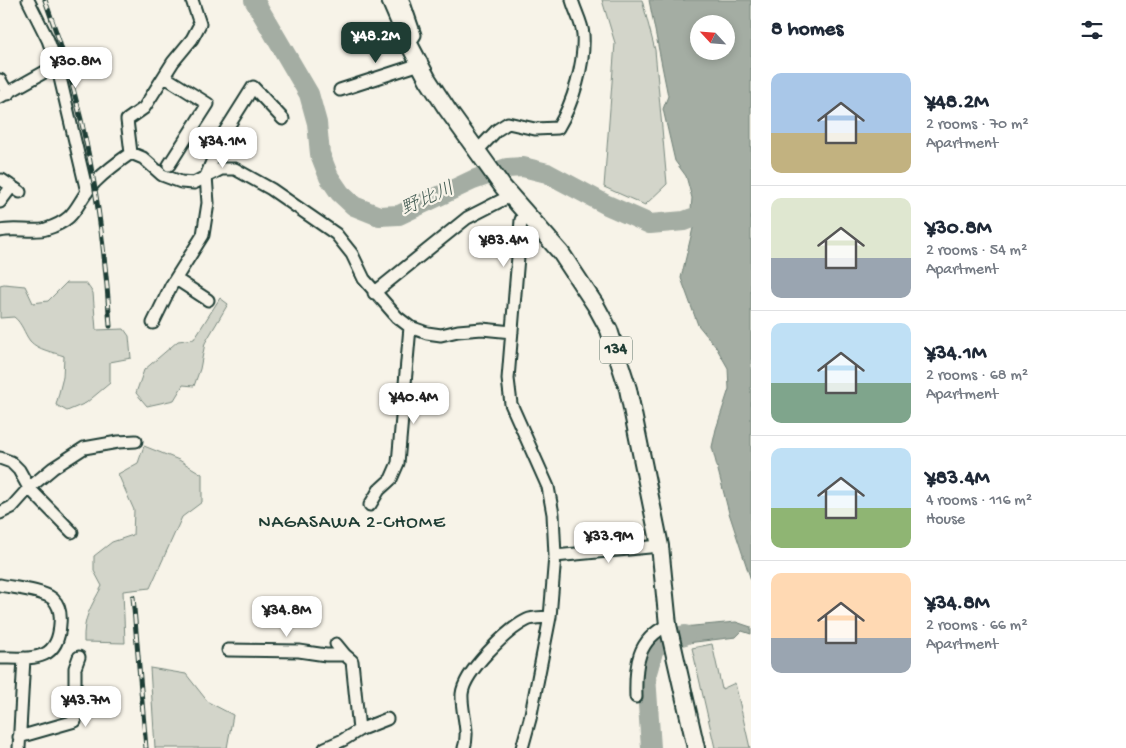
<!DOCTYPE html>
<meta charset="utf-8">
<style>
body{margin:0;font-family:"Gochi Hand","Klee One",sans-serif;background:#f2f2f3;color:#1f2937;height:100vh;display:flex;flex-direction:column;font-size:19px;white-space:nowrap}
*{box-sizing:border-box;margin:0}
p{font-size:16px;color:#747a83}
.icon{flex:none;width:28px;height:28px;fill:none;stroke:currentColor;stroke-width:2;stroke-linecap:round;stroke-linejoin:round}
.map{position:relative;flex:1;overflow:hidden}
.side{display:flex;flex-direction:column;background:#fff;width:375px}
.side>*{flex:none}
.needle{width:32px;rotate:296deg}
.controls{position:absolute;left:690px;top:15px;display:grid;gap:10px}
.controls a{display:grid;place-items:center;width:45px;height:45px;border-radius:50%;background:#fff;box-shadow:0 2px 8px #0003;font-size:25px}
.price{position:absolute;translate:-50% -42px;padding:0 11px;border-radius:10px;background:#fff;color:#222;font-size:16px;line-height:32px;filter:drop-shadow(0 1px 2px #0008)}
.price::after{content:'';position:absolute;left:50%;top:30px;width:15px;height:11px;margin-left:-8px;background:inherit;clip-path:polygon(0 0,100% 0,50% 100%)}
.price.active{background:#1f3d34;color:#fff}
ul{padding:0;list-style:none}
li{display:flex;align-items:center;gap:15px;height:125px;padding:0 20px}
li+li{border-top:1px solid #e0e1e3}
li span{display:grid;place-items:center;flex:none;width:140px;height:100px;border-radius:10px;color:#555}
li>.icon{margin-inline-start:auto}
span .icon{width:60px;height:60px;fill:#fffc;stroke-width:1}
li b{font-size:21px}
h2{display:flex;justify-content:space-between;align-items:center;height:60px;padding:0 20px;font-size:21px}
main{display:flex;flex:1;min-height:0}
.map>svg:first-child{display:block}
.green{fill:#d3d5ca;stroke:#79897f}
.water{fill:#a4ada3;stroke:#6f8077;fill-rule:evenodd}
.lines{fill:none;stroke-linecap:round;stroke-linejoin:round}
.river{stroke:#a4ada3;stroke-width:20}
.minor-casing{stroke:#1f3d34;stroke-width:15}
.highway-casing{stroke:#1f3d34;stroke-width:20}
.minor{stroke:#f7f3e8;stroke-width:11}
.highway{stroke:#f7f3e8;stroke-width:16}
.rail-casing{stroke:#1f3d34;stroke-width:5}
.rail{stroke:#f7f3e8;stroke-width:3;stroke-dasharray:9;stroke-linecap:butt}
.labels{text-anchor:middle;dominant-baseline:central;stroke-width:4.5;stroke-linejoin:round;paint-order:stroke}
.shield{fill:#f7f3e8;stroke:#60746a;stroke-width:1}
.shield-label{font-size:16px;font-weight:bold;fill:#1f3d34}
.water-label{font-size:19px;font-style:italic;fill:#405950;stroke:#f7f3e8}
.neighbourhood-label{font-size:19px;letter-spacing:1px;fill:#1f3d34;stroke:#f7f3e8}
</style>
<main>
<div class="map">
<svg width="751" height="748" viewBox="0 0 751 748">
<rect width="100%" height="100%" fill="#f7f3e8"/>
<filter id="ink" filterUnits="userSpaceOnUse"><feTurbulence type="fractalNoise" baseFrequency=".02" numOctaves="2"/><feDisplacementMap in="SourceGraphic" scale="10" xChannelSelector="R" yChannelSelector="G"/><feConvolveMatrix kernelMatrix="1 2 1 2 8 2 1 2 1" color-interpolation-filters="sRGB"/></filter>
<g filter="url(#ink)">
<!-- green -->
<path class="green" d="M 602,0 L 642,0 L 655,50 L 667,184 L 645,205 L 604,187 L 615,43 Z
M 66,283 L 86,283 L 93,293 L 96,330 L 124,329 L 129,336 L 131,358 L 110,362 L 110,383 L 86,403 L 67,411 L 56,405 L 63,377 L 64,356 C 53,352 38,350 30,341 C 24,333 22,323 14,317 L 0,318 L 0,285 L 4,284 L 25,286 L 33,303 L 48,301 Z
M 220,298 L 228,304 L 205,343 L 200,369 L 194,386 L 183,385 L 174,400 L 147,406 L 136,393 L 144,370 L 178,341 L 194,339 Z
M 144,446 L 179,460 L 202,474 L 202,502 L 182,517 L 150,588 L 123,591 L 125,643 L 84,642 C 83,617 91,607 102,586 L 94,571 L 94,556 L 112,542 L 133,535 L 134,510 L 118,474 L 138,463 Z
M 712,644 L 722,689 L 735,683 L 750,748 L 715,748 L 692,648 Z
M 150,668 L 186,674 L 208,702 L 233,715 L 227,748 L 155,748 Z"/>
<!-- water -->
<path class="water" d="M 649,0 L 751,0 L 751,580 L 729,513 L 712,447 L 716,429 L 729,389 L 728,368 L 716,347 L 698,325 L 681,278 L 693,228 L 691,210 L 692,198 L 686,176 L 675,161 L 663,109 L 668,96 ZM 699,24 L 726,24 L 726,51 L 699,51 Z
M 736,622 L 751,627 L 751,634 L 742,631 L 736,637 L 687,643 L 683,627 Z"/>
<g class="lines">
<!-- river -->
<path class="river" d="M 254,0 L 309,94 L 317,123 L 320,154 L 329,177 L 340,193 L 354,206 L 379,216 L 399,215 L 473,180 L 507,168 L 523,167 L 547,173 L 607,205 L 650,224 L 684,221 L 692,218
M 651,748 L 646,676 L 654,648 L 668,639 L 685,635"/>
<defs>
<path id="minor" d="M 28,0 L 48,40 L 57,65 L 87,192
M 403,0 L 415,35 L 409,44
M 165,77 L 208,104 L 169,165
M 0,80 L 8,94
M 340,90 L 420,64
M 0,97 L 57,65
M 476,152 L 497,130 L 508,123 L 535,129 L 558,128 C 573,103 585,64 583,34 C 582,23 575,11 572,0
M 131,153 L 127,120 L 144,108 L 173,62 L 192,39 L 200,24 L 192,0
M 2,180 L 20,192
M 0,202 L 12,186
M 0,231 C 15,227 34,233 46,229 C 80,218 74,204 95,182 C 106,171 118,162 131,153 L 143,158 L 162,175 L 181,182 L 194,183 L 221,169 L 235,169 L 271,189 L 336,234 L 352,254 L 364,279 L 397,317 L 410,327 L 427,333 L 441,335 L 458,331 L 482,329 L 512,332
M 176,279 L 208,300
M 374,293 L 467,218 L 510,196
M 153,323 L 171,286 L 203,235 L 208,203 L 206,176 L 224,133 L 253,87 L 283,119
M 0,458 L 11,462 L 19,470 L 29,488 L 72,532
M 370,505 L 379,490 L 391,479 L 398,463 L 410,327
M 0,513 L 12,507 L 29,488 L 53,468 L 84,448 L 118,442 L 136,441
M 555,556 L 660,546
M 0,585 C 14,588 42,590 53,599 C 60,606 61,615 60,624 C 58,663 31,658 0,658
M 228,650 L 299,651 L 326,655 L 345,655
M 636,697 C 635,665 637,640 668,625
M 359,730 L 387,719
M 19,737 L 75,721 L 75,668 L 79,657
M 19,748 L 24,658
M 325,748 L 343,740 L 359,730 L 352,661 L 345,655 L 336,644
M 464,748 C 470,731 461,712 462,694 C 464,672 508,629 527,620 C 533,617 543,618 550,617
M 522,748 L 530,719 L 550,617 L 555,556 L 553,514 L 548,487 L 511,404 L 508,379 L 521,220 L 525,214"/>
<path id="highway" d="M 390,0 L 409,44 L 428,80 L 447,109 L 503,187 L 561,253 L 596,306 L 609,330 L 628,389 L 660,546 L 668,625 L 696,748"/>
</defs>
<!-- minor casing -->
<use href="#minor" class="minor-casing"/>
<!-- highway casing -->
<use href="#highway" class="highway-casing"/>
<!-- minor -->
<use href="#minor" class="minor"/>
<!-- highway -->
<use href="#highway" class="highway"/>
<defs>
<path id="rail" d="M 45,0 C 85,108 103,212 110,326
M 133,597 L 146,748"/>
</defs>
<!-- rail casing -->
<use href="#rail" class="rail-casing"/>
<!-- rail -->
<use href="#rail" class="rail"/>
</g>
</g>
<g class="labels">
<!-- shield labels -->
<rect class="shield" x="600" y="336.5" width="32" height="27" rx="4"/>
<g class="shield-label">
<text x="616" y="350">134</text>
</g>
<!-- water labels -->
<g class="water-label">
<text transform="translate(428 200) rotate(-24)">野比川</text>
</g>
<!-- neighbourhood labels -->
<g class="neighbourhood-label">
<text x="352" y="523">NAGASAWA 2-CHOME</text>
</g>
</g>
</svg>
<div class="controls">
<a><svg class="needle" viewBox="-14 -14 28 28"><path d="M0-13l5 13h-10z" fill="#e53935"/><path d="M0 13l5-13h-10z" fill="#747a83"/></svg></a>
</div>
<b class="price active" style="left:376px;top:64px">¥48.2M</b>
<b class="price" style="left:76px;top:89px">¥30.8M</b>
<b class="price" style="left:223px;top:169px">¥34.1M</b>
<b class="price" style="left:504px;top:268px">¥83.4M</b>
<b class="price" style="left:414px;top:425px">¥40.4M</b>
<b class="price" style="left:609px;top:564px">¥33.9M</b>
<b class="price" style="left:287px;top:638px">¥34.8M</b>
<b class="price" style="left:86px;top:728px">¥43.7M</b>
</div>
<section class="side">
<h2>8 homes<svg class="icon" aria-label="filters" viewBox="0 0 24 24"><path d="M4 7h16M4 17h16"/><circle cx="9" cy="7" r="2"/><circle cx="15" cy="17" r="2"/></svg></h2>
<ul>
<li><span style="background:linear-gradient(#a9c7e8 60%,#c2b280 0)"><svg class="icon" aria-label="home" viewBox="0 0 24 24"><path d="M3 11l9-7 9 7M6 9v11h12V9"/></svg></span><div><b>¥48.2M</b><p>2 rooms · 70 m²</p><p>Apartment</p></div></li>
<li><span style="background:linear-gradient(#dfe7d0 60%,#9aa5b1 0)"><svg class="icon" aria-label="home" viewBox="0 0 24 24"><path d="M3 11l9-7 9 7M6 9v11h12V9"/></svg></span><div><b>¥30.8M</b><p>2 rooms · 54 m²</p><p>Apartment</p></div></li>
<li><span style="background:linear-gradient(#bfe0f5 60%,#7fa58c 0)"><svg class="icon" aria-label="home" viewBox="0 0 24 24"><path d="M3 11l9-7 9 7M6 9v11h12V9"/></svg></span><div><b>¥34.1M</b><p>2 rooms · 68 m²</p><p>Apartment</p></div></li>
<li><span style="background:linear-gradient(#bfe0f5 60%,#8fb573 0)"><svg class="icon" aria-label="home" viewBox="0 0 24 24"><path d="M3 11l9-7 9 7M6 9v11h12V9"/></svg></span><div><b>¥83.4M</b><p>4 rooms · 116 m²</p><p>House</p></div></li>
<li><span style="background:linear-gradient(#ffd9b3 65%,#9aa5b1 0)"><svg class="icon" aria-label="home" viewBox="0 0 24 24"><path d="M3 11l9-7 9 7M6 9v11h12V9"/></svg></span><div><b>¥34.8M</b><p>2 rooms · 66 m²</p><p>Apartment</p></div></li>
</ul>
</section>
</main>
